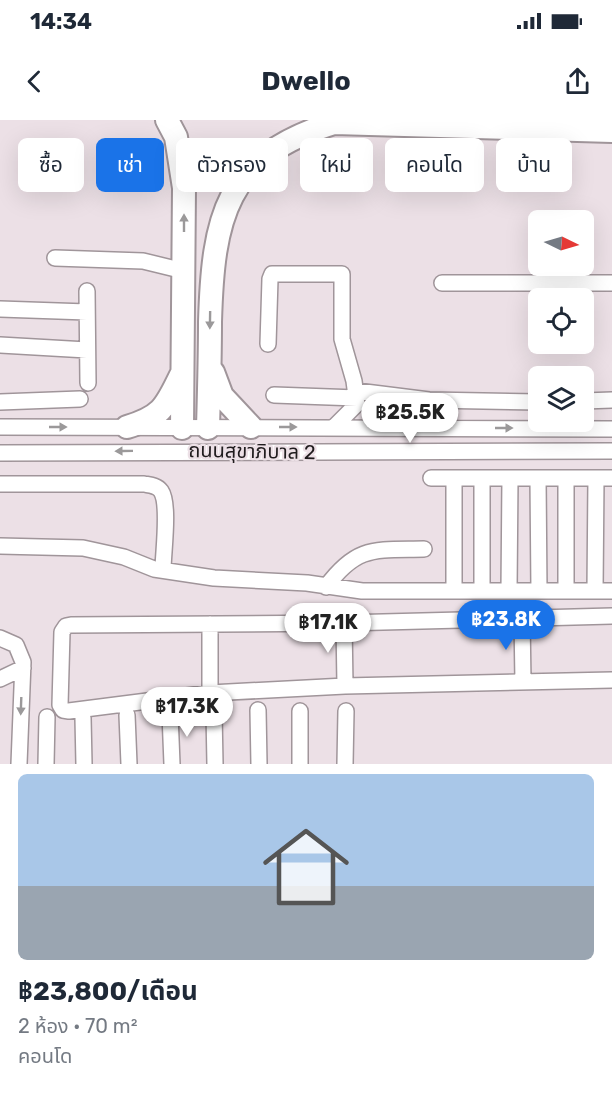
<!DOCTYPE html>
<html lang="th">
<meta charset="utf-8">
<style>
body{margin:0;font-family:Rubik,"Noto Sans Thai",sans-serif;background:#f2f2f3;color:#1f2937;height:100vh;display:flex;flex-direction:column;font-size:22px;white-space:nowrap}
*{box-sizing:border-box;margin:0}
p{font-size:20px;color:#747a83}
.icon{flex:none;width:33px;height:33px;fill:none;stroke:currentColor;stroke-width:2;stroke-linecap:round;stroke-linejoin:round}
.map{position:relative;height:644px;overflow:hidden}
.details{display:flex;flex-direction:column;background:#fff;flex:1}
.details>*{flex:none}
.guide{position:absolute;left:18px;top:18px;width:576px;height:54px;display:flex;gap:12px}
.needle{width:39px;rotate:95deg}
.controls{position:absolute;left:528px;top:90px;display:grid;gap:12px}
.controls a{display:grid;place-items:center;width:66px;height:66px;border-radius:9px;background:#fff;box-shadow:0 6px 24px #0002;font-size:30px}
.price{position:absolute;translate:-50% -51px;padding:0 14px;border-radius:21px;background:#fff;color:#222;font-size:20px;line-height:39px;filter:drop-shadow(0 2px 3px #0008)}
.price::after{content:'';position:absolute;left:50%;top:36px;width:18px;height:14px;margin-left:-9px;background:inherit;clip-path:polygon(0 0,100% 0,50% 100%)}
.price.active{background:#1a73e8;color:#fff}
ul{padding:0;list-style:none}
li{display:grid;align-content:center;gap:12px;height:318px;padding:0 18px}
li+li{border-top:2px solid #e0e1e3}
li span{display:grid;place-items:center;height:186px;border-radius:9px;color:#555}
li>.icon{margin-inline-start:auto}
span .icon{width:108px;height:108px;fill:#fffc;stroke-width:1}
li b{font-size:26px}
.tag{padding:0 21px;border-radius:9px;background:#fff;box-shadow:0 6px 24px #0002;font-size:21px;line-height:54px}
.tag.active{background:#1a73e8;color:#fff}
.status{display:flex;justify-content:space-between;align-items:center;height:42px;padding:0 30px;background:#fff;direction:ltr}
.status svg{height:16px;fill:currentColor}
header{display:flex;justify-content:space-between;align-items:center;height:78px;padding:0 18px;background:#fff;font-size:27px;font-weight:700}
.map>svg:first-child{display:block}
.lines{fill:none;stroke-linecap:round;stroke-linejoin:round}
.minor-casing{stroke:#a0959a;stroke-width:18}
.highway-casing{stroke:#a0959a;stroke-width:26}
.minor{stroke:#fff;stroke-width:15}
.highway{stroke:#fff;stroke-width:22}
.oneway{fill:#9b999a}
.labels{text-anchor:middle;dominant-baseline:central;stroke-width:4.5;stroke-linejoin:round;paint-order:stroke}
.street-label{font-size:20px;fill:#201c1e;stroke:#ece0e6}
</style>
<div class="status"><b>14:34</b><svg viewBox="0 0 49 12"><path d="M0 12V9h3v3zM5 12V6h3v6zM10 12V3h3v9zM15 12V0h3v12zM26 1h20v11H26zM47 4h2v5h-2z"/></svg></div>
<header><svg class="icon" aria-label="back" viewBox="0 0 24 24"><path d="M15 5l-7 7 7 7"/></svg>Dwello<svg class="icon" aria-label="share" viewBox="0 0 24 24"><path d="M12 15V3M7 8l5-5 5 5M5 13v7h14v-7"/></svg></header>
<div class="map">
<svg width="612" height="644" viewBox="0 0 612 644">
<rect width="100%" height="100%" fill="#ece0e6"/>
<g class="lines">
<defs>
<path id="minor" d="M 55,138 L 143,141 L 184,151
M 442,163 L 612,163
M 87,171 L 88,263
M 0,189 L 87,192
M 268,224 L 270,159 L 272,154 L 342,154 L 342,219 L 354,261 L 357,284 L 334,307
M 0,225 L 87,230
M 357,271 L 429,280 L 538,282
M 274,275 L 357,278
M 584,281 L 612,280
M 0,282 L 80,279
M 0,307 L 612,309
M 376,307 L 378,274
M 0,333 L 612,331
M 431,358 L 612,358
M 482,358 L 482,471
M 538,358 L 539,471
M 566,358 L 566,471
M 0,364 L 144,364 C 149,365 157,365 161,371 C 170,384 163,433 163,450
M 0,426 L 83,428 L 124,437 L 154,449 L 214,458 L 307,463 L 362,471 L 612,471
M 326,467 C 357,425 375,430 424,429
M 454,471 L 454,358
M 509,471 L 510,358
M 595,471 L 596,358
M 612,496 L 344,503 L 71,505 L 66,506 L 62,512 L 60,585 L 63,590 L 69,591 L 210,573 L 345,566 L 612,560
M 522,499 L 523,562
M 344,503 L 345,566
M 0,518 L 16,525 L 23,542 L 19,644
M 0,559 L 23,548
M 210,573 L 210,504
M 258,590 L 259,644
M 300,591 L 300,644
M 214,593 L 215,644
M 170,594 L 172,644
M 127,595 L 129,644
M 83,598 L 84,644
M 46,644 L 47,597
M 345,644 L 346,591"/>
<path id="highway" d="M 167,0 L 176,17 L 184,68 L 182,308
M 213,252 L 222,276 L 251,307
M 127,307 C 164,296 166,285 182,253
M 208,308 C 209,272 210,237 210,202 C 213,98 225,36 334,3 L 612,11"/>
</defs>
<!-- minor casing -->
<use href="#minor" class="minor-casing"/>
<!-- highway casing -->
<use href="#highway" class="highway-casing"/>
<!-- minor -->
<use href="#minor" class="minor"/>
<!-- highway -->
<use href="#highway" class="highway"/>
</g>
<!-- one-way arrows -->
<defs><path id="oneway-solid" d="M-6-.8H1V-3.2L6.5 0L1 3.2V.8H-6Z" transform="scale(1.5)"/></defs>
<g class="oneway">
<use href="#oneway-solid" transform="translate(184 103) rotate(-90)"/>
<use href="#oneway-solid" transform="translate(210 200) rotate(91)"/>
<use href="#oneway-solid" transform="translate(58 307)"/>
<use href="#oneway-solid" transform="translate(288 307)"/>
<use href="#oneway-solid" transform="translate(504 308)"/>
<use href="#oneway-solid" transform="translate(124 331) rotate(179)"/>
<use href="#oneway-solid" transform="translate(21 586) rotate(92)"/>
</g>
<g class="labels">
<!-- street labels -->
<g class="street-label">
<text transform="translate(252 331) rotate(1)">ถนนสุขาภิบาล 2</text>
</g>
</g>
</svg>
<div class="controls">
<a><svg class="needle" viewBox="-14 -14 28 28"><path d="M0-13l5 13h-10z" fill="#e53935"/><path d="M0 13l5-13h-10z" fill="#747a83"/></svg></a>
<a><svg class="icon" aria-label="locate" viewBox="0 0 24 24"><circle cx="12" cy="12" r="6"/><path d="M12 2v4M12 18v4M2 12h4M18 12h4"/></svg></a>
<a><svg class="icon" aria-label="layers" viewBox="0 0 24 24"><path d="M12 4l9 5-9 5-9-5zM3 14l9 5 9-5"/></svg></a>
</div>
<b class="price" style="left:410px;top:324px">฿25.5K</b>
<b class="price active" style="left:506px;top:531px">฿23.8K</b>
<b class="price" style="left:328px;top:534px">฿17.1K</b>
<b class="price" style="left:187px;top:618px">฿17.3K</b>
<div class="guide">
<a class="tag">ซื้อ</a>
<a class="tag active">เช่า</a>
<a class="tag">ตัวกรอง</a>
<a class="tag">ใหม่</a>
<a class="tag">คอนโด</a>
<a class="tag">บ้าน</a>
</div>
</div>
<section class="details">
<ul>
<li><span style="background:linear-gradient(#a9c7e8 60%,#9aa5b1 0)"><svg class="icon" aria-label="home" viewBox="0 0 24 24"><path d="M3 11l9-7 9 7M6 9v11h12V9"/></svg></span><div><b>฿23,800/เดือน</b><p>2 ห้อง · 70 m²</p><p>คอนโด</p></div></li>
</ul>
</section>
